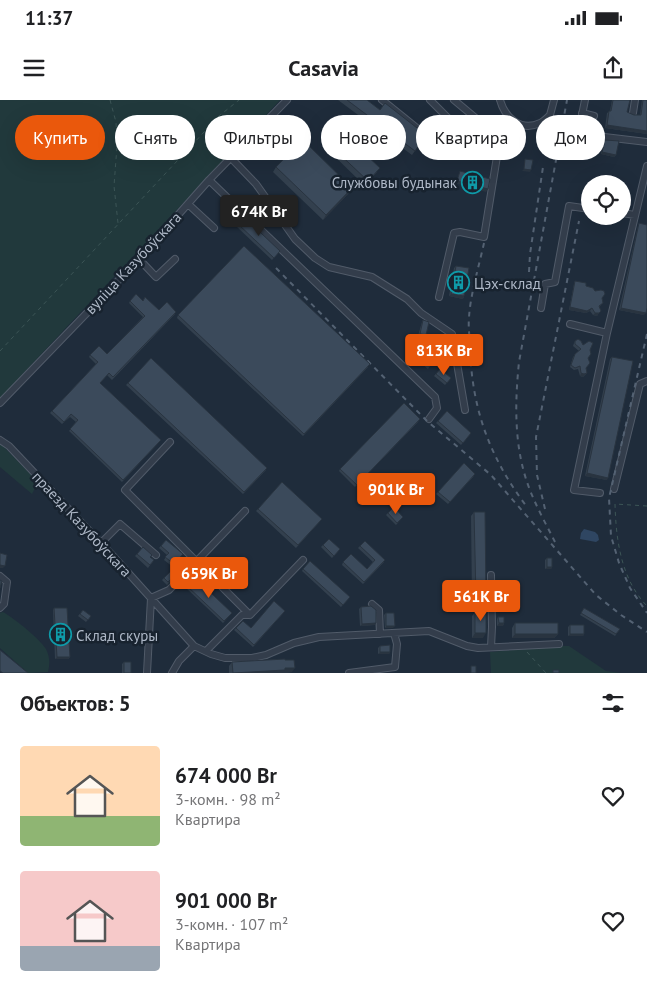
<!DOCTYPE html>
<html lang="ru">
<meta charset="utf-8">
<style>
body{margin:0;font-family:"PT Sans",sans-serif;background:#f2f2f2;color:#202124;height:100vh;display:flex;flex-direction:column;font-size:19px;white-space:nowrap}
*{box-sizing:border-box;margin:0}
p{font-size:16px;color:#757577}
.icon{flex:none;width:28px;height:28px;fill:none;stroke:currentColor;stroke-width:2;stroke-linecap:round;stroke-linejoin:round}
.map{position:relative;height:573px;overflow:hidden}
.panel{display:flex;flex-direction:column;background:#fff;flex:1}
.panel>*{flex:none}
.guide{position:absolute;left:15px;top:15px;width:618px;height:45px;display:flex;gap:10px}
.controls{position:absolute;left:581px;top:75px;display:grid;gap:10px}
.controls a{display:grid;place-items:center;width:50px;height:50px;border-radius:50%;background:#fff;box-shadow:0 5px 20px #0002;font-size:25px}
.price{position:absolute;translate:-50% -42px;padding:0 11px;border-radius:5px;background:#ea580c;color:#fff;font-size:16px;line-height:32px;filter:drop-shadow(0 1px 2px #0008)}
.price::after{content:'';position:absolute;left:50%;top:30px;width:15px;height:11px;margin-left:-8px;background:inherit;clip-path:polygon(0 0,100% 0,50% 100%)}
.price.selected{background:#222;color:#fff}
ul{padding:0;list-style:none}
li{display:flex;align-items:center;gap:15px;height:125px;padding:0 20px}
li span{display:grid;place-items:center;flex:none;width:140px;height:100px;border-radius:5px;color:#555}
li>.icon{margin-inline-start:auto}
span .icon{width:60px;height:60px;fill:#fffc;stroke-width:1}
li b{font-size:21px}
h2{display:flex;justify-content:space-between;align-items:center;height:60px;padding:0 20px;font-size:21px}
.chip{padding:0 18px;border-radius:22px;background:#fff;box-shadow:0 5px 20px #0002;font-size:18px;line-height:45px}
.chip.selected{background:#ea580c;color:#fff}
.status{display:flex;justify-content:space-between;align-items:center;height:35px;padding:0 25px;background:#fff;direction:ltr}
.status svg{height:14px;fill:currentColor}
header{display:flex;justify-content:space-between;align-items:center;height:65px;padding:0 20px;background:#fff;font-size:22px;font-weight:700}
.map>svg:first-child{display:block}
.green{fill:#21393c}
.water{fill:#2f4662}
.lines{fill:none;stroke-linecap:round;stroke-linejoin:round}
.minor-casing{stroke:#515b69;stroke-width:8}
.path{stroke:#3c5556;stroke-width:1;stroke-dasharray:4 4;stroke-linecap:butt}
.minor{stroke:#333d4b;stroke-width:6}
.rail{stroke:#546273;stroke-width:2;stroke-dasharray:5 5;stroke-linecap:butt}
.wall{fill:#33404e}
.shaded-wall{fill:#293440}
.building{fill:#3b4a5b;stroke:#293440}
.labels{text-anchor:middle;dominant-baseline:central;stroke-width:5;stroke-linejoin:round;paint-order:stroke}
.poi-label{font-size:15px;fill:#aeb8c7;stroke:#18232f;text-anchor:start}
.street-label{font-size:15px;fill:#aeb8c7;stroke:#18232f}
</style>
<div class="status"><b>11:37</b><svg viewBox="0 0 49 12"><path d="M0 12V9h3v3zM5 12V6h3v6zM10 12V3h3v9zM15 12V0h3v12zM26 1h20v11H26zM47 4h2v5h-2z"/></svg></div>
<header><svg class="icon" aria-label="menu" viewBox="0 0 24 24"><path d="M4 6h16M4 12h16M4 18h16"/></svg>Casavia<svg class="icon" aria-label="share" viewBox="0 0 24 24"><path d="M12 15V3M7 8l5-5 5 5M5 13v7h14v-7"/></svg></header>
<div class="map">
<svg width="647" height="573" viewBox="0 0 647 573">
<rect width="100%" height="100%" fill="#1f2c3b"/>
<!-- green -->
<path class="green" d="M 0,0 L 280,0 L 0,298 Z
M 0,343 L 38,382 L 32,394 L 0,367 Z
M 3,512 C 14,518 40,539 46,549 C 50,557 50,564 48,572 L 28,573 L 0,548 L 0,513 Z
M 559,546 L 569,546 L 606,571 L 621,573 L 491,573 L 490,552 Z"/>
<!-- water -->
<path class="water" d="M 584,429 L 595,432 L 598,435 L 599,440 L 596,442 L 580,439 L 581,433 Z"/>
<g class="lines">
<defs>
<path id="minor" d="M 382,0 L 443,49 L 454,24 L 430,0
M 500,0 C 505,18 521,32 540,23 C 544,21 547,18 550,15 L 554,0
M 585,0 L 580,25 L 583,33 L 596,36 L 647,42
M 582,13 L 594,16
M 633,13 L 635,0
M 231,58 L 256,84 L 295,139 L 315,158 L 329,167 L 372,177 L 407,199 L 421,213 L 452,234 L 465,310
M 209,80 L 435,297 L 437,308 L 429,319
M 188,104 L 214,128
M 622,113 L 635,115
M 139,159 L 156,177 L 175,159
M 439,197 L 454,133 L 460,132 L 484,137 L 499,44 L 478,20 L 454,0
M 541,208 L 545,184 L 555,182 L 569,106 L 590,109
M 570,224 L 607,233
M 0,303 L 139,159 L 209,80 L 287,0
M 0,340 L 9,346 L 113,456 L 194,546 L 211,554 L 225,558 L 252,558 L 266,555 L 294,543 L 319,537 L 429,531 L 467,546 L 478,548 L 559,544
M 170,342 L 125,390 L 250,515
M 614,389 L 640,284 L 647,281
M 600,393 L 574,390 L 607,233 L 647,66
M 101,443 L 120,424 L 156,455
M 491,475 L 492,527 L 491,547
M 0,476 L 7,482 L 4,504 L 0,508
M 372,504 L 379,510 L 380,534
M 206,551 L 242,515 L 250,515 L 303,460
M 147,573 L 151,498 L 169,490 L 245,411
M 172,573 L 179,561 L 194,546
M 349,573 L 395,567 L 397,544 L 394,533"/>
</defs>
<!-- minor casing -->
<use href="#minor" class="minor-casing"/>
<!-- path -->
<path class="path" d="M 110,0 L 116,22 L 117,46 L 114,86 L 118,123
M 0,251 L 219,16 L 239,0
M 647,406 L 615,404 C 616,440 621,479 647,506
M 527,552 L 546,573"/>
<!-- minor -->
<use href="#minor" class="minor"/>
<!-- rail -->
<path class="rail" d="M 484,143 C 479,166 470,196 469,218 C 468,228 470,238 470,248 C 472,310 490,358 527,407
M 276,168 L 427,321 L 491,375 L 596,495 L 621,515 L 647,532
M 529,172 L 530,154 L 543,67
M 647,234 L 609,398 L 611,436 L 619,463 L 630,488 L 647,513
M 545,409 L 537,375 L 536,337 L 579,121
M 555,442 C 545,422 533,401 526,379 C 514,341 515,301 519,262 L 567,0"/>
</g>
<!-- wall -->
<path class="wall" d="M 338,0 L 367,0 L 380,10 L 426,35 L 412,55 Z
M 612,0 L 630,0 L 627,12 L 634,15 L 640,15 L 642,0 L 647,0 L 647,34 L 605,28 L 607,13 L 610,11 Z
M 472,25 L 482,31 L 492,50 L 481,60 L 472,52 L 469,54 L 463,48 L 477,34 L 471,27 Z
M 605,40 L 616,55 L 614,57 L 601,54 L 603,42 Z
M 331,46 L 377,72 L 364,85 L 328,50 Z
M 276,67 L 349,93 L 323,120 L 273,72 Z
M 639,123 L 644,215 L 619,210 L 638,126 Z
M 238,124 L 280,151 L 272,160 L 236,126 Z
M 456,166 L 464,196 L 463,199 L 449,196 L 454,168 Z
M 575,181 L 595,191 L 605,194 L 602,198 L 601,205 L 600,206 L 599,213 L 597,216 L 593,215 L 590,211 L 586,213 L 569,210 L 574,184 Z
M 130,201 L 143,201 L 159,210 L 175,214 L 112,280 L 107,275 L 100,283 L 161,340 L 122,382 L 69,331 L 76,322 L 70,317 L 62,324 L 50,313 L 96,264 L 89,257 L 90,255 L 107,254 L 143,217 L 129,203 Z
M 178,215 L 368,267 L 303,336 L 177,218 Z
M 423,220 L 426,235 L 424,237 L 418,236 L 422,222 Z
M 575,241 L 583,245 L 590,250 L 586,268 L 587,273 L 583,277 L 580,276 L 578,269 L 574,270 L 570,267 L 573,257 L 579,251 L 573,246 L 574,243 Z
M 612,257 L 607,380 L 585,376 L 610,259 Z
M 418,258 L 433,261 L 428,269 L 417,260 Z
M 440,269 L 451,278 L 445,285 L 434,276 Z
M 128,283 L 266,370 L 243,394 L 126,285 Z
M 419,321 L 355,387 L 339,371 L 340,369 Z
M 438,321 L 471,333 L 461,345 L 436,323 Z
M 474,376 L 448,404 L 436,394 L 438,392 Z
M 390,388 L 374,405 L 367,399 L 369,396 Z
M 258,409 L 322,419 L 296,448 L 256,411 Z
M 474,412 L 486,496 L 483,501 L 472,501 L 471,416 Z
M 388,413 L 403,417 L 396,425 L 386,415 Z
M 166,440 L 183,454 L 173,467 L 164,460 L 167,455 L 159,448 Z
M 323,445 L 340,449 L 332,458 L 321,447 Z
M 360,446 L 384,462 L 363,484 L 342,465 L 343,462 L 367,469 L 373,462 L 358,448 Z
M 137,454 L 150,457 L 154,460 L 148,468 L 135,456 Z
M 547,458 L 552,467 L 551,469 L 545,469 L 545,460 Z
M 303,469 L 348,499 L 341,507 L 302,471 Z
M 179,473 L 167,485 L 162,480 L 164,478 Z
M 186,485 L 232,513 L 223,523 L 185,487 Z
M 361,507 L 375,525 L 360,526 L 359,509 Z
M 54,508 L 70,557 L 68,559 L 55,559 L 53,510 Z
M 584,508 L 620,529 L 615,536 L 580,515 Z
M 83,510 L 91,516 L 86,522 L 78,516 Z
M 285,511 L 253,547 L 234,530 L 236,528 L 251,528 Z
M 475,512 L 483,538 L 472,538 L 472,516 Z
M 386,513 L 393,528 L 385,528 L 384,515 Z
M 498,517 L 504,523 L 503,526 L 497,526 L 497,519 Z
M 515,523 L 558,534 L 554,538 L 512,538 L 512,528 Z
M 570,525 L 584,534 L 583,536 L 568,536 L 568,527 Z
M 380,546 L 390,552 L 389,554 L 378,554 L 378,548 Z
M 285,560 L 292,572 L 284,573 L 229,573 L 229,566 L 232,562 Z
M 124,562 L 131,573 L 122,573 L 122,564 Z"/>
<!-- shaded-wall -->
<path class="shaded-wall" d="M 607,25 L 647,31 L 647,34 L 605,28 Z
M 495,45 L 492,50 L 481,60 L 484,56 Z
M 602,52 L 616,55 L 614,57 L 601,54 Z
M 524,69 L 531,70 L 530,72 L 522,71 Z
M 457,81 L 488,89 L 486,92 L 455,83 Z
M 352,88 L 349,93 L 323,120 L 326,115 Z
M 451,194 L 464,196 L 463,199 L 449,196 Z
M 570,207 L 592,208 L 590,211 L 586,213 L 569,210 Z
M 621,208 L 646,213 L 644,215 L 619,210 Z
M 595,213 L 599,213 L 597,216 L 593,215 Z
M 420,234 L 426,235 L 424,237 L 418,236 Z
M 581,273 L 587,273 L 583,277 L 580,276 Z
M 587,373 L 608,378 L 607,380 L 585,376 Z
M 0,465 L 5,466 L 3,468 L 0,468 Z
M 547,467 L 552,467 L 551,469 L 545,469 Z
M 486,496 L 483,501 L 472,501 L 476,497 Z
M 376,523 L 375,525 L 360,526 L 362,524 Z
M 499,523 L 504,523 L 503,526 L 497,526 Z
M 386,526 L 395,526 L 393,528 L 385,528 Z
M 475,533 L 486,533 L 483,538 L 472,538 Z
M 515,534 L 558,534 L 554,538 L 512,538 Z
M 570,534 L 584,534 L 583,536 L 568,536 Z
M 380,552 L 390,552 L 389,554 L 378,554 Z
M 57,557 L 70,557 L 68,559 L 55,559 Z
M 285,568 L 295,568 L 292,572 L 284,573 L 233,573 Z"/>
<!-- building -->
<path class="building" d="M 347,0 L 367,0 L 380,10 L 385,3 L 426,35 L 415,51 Z
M 613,0 L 630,0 L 627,12 L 634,15 L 641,15 L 643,0 L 647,0 L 647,31 L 607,25 L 609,11 L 611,11 Z
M 476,21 L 483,29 L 479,32 L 472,25 Z
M 481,30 L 495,45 L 484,56 L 475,47 L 472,50 L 467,44 Z
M 343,33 L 380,68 L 368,81 L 331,46 Z
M 303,40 L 352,88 L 326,115 L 276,67 Z
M 605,40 L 619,41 L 616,55 L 602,52 Z
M 525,59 L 533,60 L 531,70 L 524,69 Z
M 460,71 L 490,79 L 488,89 L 457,81 Z
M 244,117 L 280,151 L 274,158 L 238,124 Z
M 639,123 L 647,125 L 647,208 L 646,213 L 621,208 Z
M 244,146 L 370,264 L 304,334 L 178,215 Z
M 456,166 L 469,168 L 464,196 L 451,194 Z
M 575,181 L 586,183 L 586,186 L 593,188 L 595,191 L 601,190 L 604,191 L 605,194 L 602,198 L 603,203 L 599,206 L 601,211 L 599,213 L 595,213 L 592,208 L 587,211 L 570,207 Z
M 136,194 L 143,201 L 145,197 L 159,210 L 167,202 L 176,212 L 113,277 L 109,273 L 100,283 L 161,340 L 123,380 L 70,329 L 78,320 L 71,314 L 64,322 L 52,311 L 98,262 L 90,255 L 99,246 L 107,254 L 145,216 L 130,201 Z
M 423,220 L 429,222 L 426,235 L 420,234 Z
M 578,239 L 581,241 L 583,245 L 589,241 L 593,243 L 590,250 L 591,254 L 588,258 L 590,263 L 586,268 L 587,273 L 584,274 L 581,273 L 580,266 L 575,268 L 571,265 L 575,254 L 581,249 L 575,244 L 575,241 Z
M 422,253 L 433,261 L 429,266 L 418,258 Z
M 612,257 L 633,261 L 608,378 L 587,373 Z
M 151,258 L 267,368 L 244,392 L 128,283 Z
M 440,269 L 451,278 L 447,283 L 436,274 Z
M 404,303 L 420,319 L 357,385 L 340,369 Z
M 447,311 L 471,333 L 463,343 L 438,321 Z
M 464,363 L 475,374 L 450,402 L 438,392 Z
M 384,379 L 391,385 L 375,402 L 369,396 Z
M 282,382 L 322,419 L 298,445 L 258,409 Z
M 394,407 L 403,417 L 397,423 L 388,413 Z
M 474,412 L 485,412 L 486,496 L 476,497 Z
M 329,439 L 340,449 L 334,456 L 323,445 Z
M 166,440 L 183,454 L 174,464 L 165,457 L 169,453 L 161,446 Z
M 365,441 L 385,460 L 364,482 L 343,462 L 351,454 L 367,469 L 375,460 L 360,446 Z
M 143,447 L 152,455 L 150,457 L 154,460 L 150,465 L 137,454 Z
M 0,453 L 7,455 L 5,466 L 0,465 Z
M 547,458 L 552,458 L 552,467 L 547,467 Z
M 310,461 L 350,497 L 343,505 L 303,469 Z
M 176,466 L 180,471 L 168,482 L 164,478 Z
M 194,477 L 232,513 L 224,521 L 186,485 Z
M 0,480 L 2,481 L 0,488 Z
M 274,501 L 285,511 L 254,545 L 236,528 L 243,521 L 251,528 Z
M 371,506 L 376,510 L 376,523 L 362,524 L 361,507 Z
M 54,508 L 67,508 L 70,557 L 57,557 Z
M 584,508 L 620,529 L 616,534 L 581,513 Z
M 83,510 L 91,516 L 88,520 L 80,514 Z
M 486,511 L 486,533 L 475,533 L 475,512 Z
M 386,513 L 394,513 L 395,526 L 386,526 Z
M 498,517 L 504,517 L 504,523 L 499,523 Z
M 515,523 L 558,523 L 558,534 L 515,534 Z
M 570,525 L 584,525 L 584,534 L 570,534 Z
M 390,545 L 390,552 L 380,552 L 380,546 Z
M 0,550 L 28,573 L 3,573 L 0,571 Z
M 285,559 L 285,560 L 294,560 L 295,568 L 285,568 L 285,570 L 233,573 L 232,562 Z
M 124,562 L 131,562 L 131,573 L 124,573 Z
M 471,566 L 476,566 L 476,573 L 471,573 Z
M 553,570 L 559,570 L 559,573 L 553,573 Z"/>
<!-- icons -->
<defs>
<symbol id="building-ring" viewBox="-11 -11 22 22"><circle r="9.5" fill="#18232f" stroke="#0f9aa8" stroke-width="1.5"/><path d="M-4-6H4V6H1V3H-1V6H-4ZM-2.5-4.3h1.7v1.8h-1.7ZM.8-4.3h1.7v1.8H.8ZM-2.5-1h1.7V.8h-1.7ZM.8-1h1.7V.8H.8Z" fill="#0f9aa8"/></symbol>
</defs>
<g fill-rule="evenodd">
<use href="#building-ring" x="460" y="70" width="25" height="25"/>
<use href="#building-ring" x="446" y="170" width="25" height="25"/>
<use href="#building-ring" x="48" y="522" width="25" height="25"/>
</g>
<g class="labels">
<!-- poi labels -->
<g class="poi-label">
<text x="457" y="82" text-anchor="end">Службовы будынак</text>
<text x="474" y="183">Цэх-склад</text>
<text x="76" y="535">Склад скуры</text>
</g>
<!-- street labels -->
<g class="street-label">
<text transform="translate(133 163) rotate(-47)">вуліца Казубоўскага</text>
<text transform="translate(82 424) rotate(47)">праезд Казубоўскага</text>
</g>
</g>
</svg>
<div class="controls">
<a><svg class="icon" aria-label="locate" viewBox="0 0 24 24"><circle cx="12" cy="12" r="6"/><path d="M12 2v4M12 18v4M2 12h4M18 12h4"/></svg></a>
</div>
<b class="price selected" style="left:259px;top:137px">674K Br</b>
<b class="price" style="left:444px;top:276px">813K Br</b>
<b class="price" style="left:396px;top:415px">901K Br</b>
<b class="price" style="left:209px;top:499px">659K Br</b>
<b class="price" style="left:481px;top:522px">561K Br</b>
<div class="guide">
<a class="chip selected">Купить</a>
<a class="chip">Снять</a>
<a class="chip">Фильтры</a>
<a class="chip">Новое</a>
<a class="chip">Квартира</a>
<a class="chip">Дом</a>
</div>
</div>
<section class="panel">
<h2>Объектов: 5<svg class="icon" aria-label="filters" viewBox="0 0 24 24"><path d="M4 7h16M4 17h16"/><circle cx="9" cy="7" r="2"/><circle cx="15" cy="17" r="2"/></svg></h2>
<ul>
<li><span style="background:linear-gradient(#ffd9b3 70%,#8fb573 0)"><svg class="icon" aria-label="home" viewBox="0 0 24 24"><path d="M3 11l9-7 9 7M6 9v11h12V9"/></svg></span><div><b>674 000 Br</b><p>3-комн. · 98 m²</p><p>Квартира</p></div><svg class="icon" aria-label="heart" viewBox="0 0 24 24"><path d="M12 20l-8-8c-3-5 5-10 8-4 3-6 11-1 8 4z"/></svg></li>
<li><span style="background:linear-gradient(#f6c9c9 75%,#9aa5b1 0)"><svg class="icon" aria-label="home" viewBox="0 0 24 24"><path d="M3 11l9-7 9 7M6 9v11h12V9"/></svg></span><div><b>901 000 Br</b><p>3-комн. · 107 m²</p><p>Квартира</p></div><svg class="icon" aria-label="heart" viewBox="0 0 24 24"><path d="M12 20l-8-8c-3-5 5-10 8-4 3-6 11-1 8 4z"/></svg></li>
</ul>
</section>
